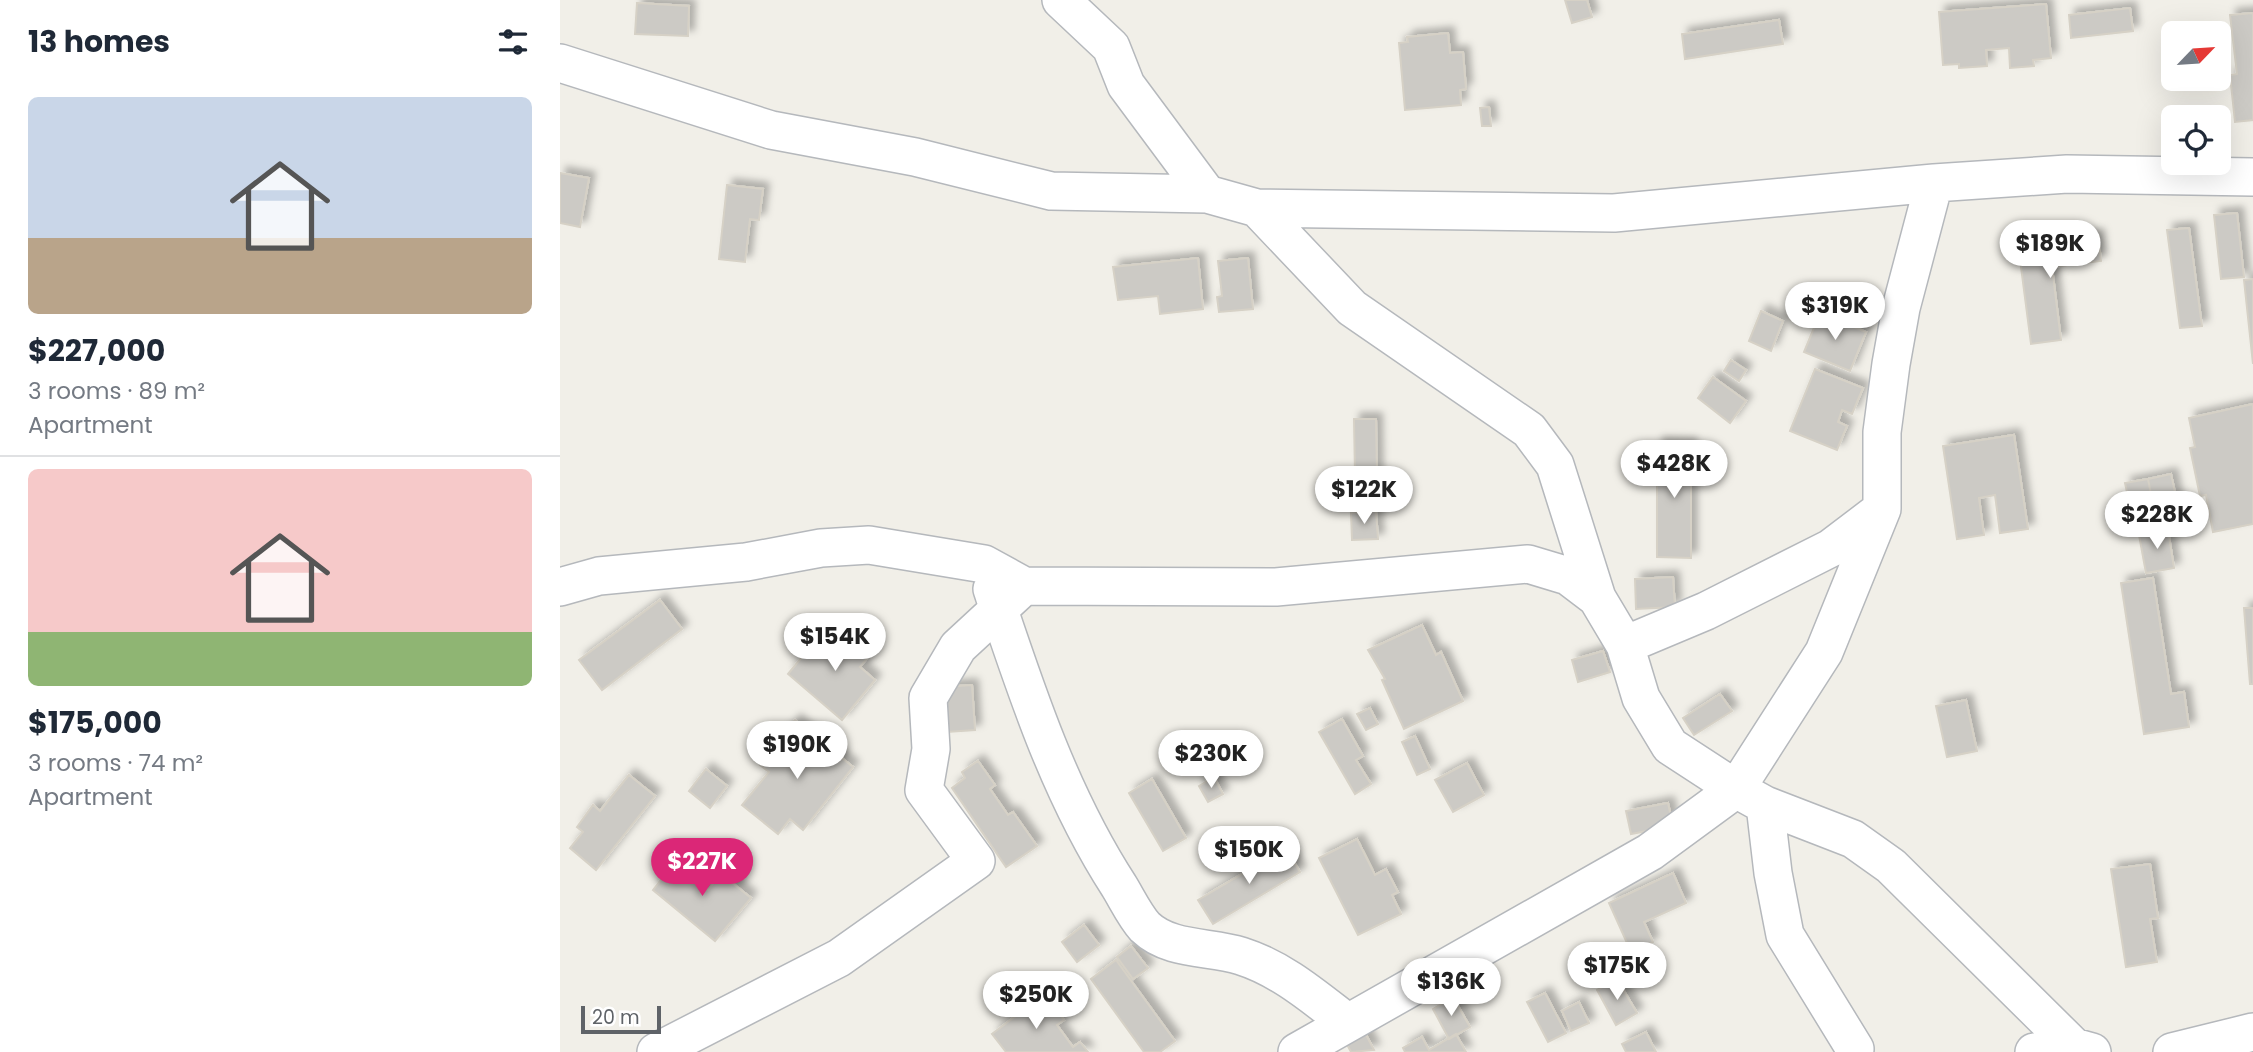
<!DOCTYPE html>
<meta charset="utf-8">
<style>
body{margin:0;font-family:Poppins,sans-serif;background:#f6f6f7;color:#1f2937;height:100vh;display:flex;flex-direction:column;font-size:26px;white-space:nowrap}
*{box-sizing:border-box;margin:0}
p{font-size:23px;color:#747a83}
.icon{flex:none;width:38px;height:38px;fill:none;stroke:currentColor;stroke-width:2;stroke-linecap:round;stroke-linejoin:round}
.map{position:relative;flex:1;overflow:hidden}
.drawer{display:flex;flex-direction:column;background:#fff;width:560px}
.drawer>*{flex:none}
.needle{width:46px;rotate:65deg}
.fabs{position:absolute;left:1601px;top:21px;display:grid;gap:14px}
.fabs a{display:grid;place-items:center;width:70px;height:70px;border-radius:10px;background:#fff;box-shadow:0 7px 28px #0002;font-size:35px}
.scale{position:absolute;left:21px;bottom:18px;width:80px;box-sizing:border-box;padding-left:7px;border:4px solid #5f6368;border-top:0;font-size:19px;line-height:24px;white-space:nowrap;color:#5f6368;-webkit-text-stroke:5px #fff;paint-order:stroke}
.price{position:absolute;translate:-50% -60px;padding:0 16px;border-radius:24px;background:#fff;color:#222;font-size:23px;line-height:46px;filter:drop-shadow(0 2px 4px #0008)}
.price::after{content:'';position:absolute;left:50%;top:42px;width:21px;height:16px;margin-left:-10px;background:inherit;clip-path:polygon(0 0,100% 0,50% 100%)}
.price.active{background:#db2777;color:#fff}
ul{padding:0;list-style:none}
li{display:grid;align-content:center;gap:14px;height:371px;padding:0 28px}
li+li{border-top:2px solid #e0e1e3}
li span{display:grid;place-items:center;height:217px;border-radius:10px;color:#555}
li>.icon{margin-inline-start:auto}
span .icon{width:126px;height:126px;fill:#fffc;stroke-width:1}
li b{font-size:30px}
h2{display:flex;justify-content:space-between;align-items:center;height:84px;padding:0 28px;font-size:30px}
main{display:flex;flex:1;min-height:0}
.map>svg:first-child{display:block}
.building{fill:#cccac5;stroke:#d6d1c6;stroke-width:2;filter:url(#shadow)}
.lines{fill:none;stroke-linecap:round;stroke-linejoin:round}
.minor-casing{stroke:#b5b8bc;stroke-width:40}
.minor{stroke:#fff;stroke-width:37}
</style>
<main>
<section class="drawer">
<h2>13 homes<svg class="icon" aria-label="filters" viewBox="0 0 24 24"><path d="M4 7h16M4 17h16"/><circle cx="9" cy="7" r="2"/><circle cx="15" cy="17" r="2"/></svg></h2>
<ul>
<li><span style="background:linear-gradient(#c9d6e8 65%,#b9a48a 0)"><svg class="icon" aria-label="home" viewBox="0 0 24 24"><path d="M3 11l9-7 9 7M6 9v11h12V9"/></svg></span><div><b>$227,000</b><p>3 rooms · 89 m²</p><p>Apartment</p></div></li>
<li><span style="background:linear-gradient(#f6c9c9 75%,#8fb573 0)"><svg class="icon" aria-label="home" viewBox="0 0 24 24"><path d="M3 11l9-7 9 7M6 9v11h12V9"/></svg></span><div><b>$175,000</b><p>3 rooms · 74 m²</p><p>Apartment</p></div></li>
</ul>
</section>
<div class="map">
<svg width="1693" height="1052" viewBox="0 0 1693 1052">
<defs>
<filter id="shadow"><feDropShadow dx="6" dy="-6" stdDeviation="3.5" flood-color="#0004"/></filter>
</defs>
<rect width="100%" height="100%" fill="#f1efe8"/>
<!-- building -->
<path class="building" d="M 1005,0 L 1027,0 L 1032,17 L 1012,23 Z
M 77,3 L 129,6 L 128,36 L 75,34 Z
M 1486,4 L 1491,58 L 1473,60 L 1474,66 L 1450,68 L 1449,48 L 1426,50 L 1427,66 L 1399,68 L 1399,64 L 1383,65 L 1379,12 Z
M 1570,8 L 1573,31 L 1511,38 L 1509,15 Z
M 1693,13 L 1693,120 L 1675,122 L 1670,75 L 1677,74 L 1670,15 Z
M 1219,20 L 1223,44 L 1125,59 L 1122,34 Z
M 888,33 L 890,53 L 903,52 L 906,89 L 900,90 L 901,105 L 845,110 L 839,43 L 848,42 L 847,37 Z
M 929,107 L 931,126 L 922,126 L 920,108 Z
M 0,173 L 29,178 L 20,227 L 0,223 Z
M 167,185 L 203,189 L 199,220 L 190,219 L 185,262 L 159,259 Z
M 1677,213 L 1684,277 L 1661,279 L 1654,215 Z
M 1629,228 L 1642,326 L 1620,328 L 1607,230 Z
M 1538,235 L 1541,261 L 1492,267 L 1501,340 L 1471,344 L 1458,244 Z
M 638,258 L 643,309 L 600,314 L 598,296 L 558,300 L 553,267 Z
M 688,258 L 693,309 L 659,312 L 657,297 L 662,296 L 658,261 Z
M 1693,279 L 1693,364 L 1684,280 Z
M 1201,311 L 1223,321 L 1211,351 L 1189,341 Z
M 1260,313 L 1306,332 L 1290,371 L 1244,352 Z
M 1171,360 L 1186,370 L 1179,381 L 1164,371 Z
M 1255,369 L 1303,388 L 1292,414 L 1282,410 L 1278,422 L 1287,426 L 1277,450 L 1230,431 Z
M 1153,377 L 1186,401 L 1170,423 L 1138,398 Z
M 1693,404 L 1693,524 L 1653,532 L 1646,495 L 1640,496 L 1630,448 L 1635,447 L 1629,418 Z
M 794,419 L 816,419 L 817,477 L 795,477 Z
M 1454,435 L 1468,529 L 1440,533 L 1435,495 L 1419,498 L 1424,535 L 1397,539 L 1383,446 Z
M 1097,443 L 1131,444 L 1131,558 L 1097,557 Z
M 1611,474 L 1621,520 L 1597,525 L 1588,479 Z
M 1588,479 L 1597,525 L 1575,529 L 1565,483 Z
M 816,511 L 818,539 L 792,540 L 791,513 Z
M 1608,530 L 1614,568 L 1586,573 L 1579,535 Z
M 1113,577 L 1115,607 L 1076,609 L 1075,579 Z
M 1593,578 L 1611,694 L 1624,692 L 1629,727 L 1584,734 L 1561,583 Z
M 100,600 L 122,629 L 42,690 L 19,660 Z
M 1684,608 L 1693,608 L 1693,684 L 1690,684 Z
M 862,625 L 876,655 L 881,652 L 903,701 L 844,729 L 822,680 L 825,679 L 808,650 Z
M 289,631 L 313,651 L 300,667 L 315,680 L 282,720 L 228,674 L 261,634 L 276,647 Z
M 1043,651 L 1050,672 L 1018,682 L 1012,660 Z
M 412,685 L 415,730 L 387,732 L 383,687 Z
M 1160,694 L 1172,711 L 1134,735 L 1123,718 Z
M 1406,700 L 1417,751 L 1387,757 L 1376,706 Z
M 810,708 L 818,724 L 806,730 L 797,714 Z
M 782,719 L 803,756 L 796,760 L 811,784 L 795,794 L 759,732 Z
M 235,720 L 293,767 L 243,830 L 230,819 L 218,834 L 182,805 L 209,772 L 200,765 L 213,748 L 235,766 L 240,759 L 218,741 Z
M 855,736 L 870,769 L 857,775 L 842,742 Z
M 418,761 L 435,785 L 430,789 L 448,815 L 453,812 L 477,846 L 446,867 L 392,788 L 405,778 L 402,772 Z
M 907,763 L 924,795 L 893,812 L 875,780 Z
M 146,769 L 167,786 L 150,808 L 129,791 Z
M 69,775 L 95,796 L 36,870 L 10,848 L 23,832 L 17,827 L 33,805 L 40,811 Z
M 654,777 L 663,794 L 648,802 L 639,786 Z
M 592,779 L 626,838 L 603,851 L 569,793 Z
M 1108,803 L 1113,826 L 1071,834 L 1066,811 Z
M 797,839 L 815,875 L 826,869 L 838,892 L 832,895 L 841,914 L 798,935 L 759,858 Z
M 726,848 L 740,872 L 653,924 L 638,900 Z
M 121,854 L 141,870 L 134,879 L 148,890 L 161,874 L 191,898 L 155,941 L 93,890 Z
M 1590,864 L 1598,918 L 1590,919 L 1597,962 L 1566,967 L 1551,869 Z
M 1113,873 L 1126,903 L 1084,922 L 1093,942 L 1071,952 L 1049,903 Z
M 524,925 L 539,945 L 517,962 L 502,942 Z
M 571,946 L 588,968 L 573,979 L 557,957 Z
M 556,960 L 615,1041 L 600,1052 L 584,1052 L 531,979 Z
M 1057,979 L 1077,1013 L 1056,1025 L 1037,990 Z
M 985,993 L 1006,1033 L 988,1042 L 967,1002 Z
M 485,994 L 504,1020 L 497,1025 L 513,1047 L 520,1042 L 528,1052 L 446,1052 L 432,1034 Z
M 893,997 L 910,1027 L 889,1039 L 873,1009 Z
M 1019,1002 L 1029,1023 L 1011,1031 L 1002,1011 Z
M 802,1027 L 814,1050 L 791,1052 L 783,1037 Z
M 1086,1032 L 1096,1052 L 1066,1052 L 1062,1044 Z
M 896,1034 L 906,1052 L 845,1052 L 843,1048 L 862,1037 L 869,1050 Z"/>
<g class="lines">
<defs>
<path id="minor" d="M 501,0 L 551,47 L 566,85 L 647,194
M 0,63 L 211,130 L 355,157 L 491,191 L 647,194 L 697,208 L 1054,213 L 1374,183 L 1507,174 L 1693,177
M 697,208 L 792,308 L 969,430 L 995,465 L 1037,598 L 1065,645 L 1081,698 L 1110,746 L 1176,789 L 1205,805 L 1293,839 L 1331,866 L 1514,1047
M 0,587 L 39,576 L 186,562 L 261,548 L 309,545 L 424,564 L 464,586 L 716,587 L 968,564 L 1008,576 L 1037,598
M 432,589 C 466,691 500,795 559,886 C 567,899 575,916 585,927 C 610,951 650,946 681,956 C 722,969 754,997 788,1023
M 1065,645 L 1146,611 L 1271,548 L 1321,510
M 1205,805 L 1213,873 L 1225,935 L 1295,1049
M 96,1052 L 279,958 L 416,861 L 364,790 L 371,749 L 368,698 L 398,647 L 464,586
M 737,1052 L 1090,852 L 1176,789 L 1264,652 L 1322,509 L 1322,432 L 1331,364 L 1341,308 L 1374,183
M 1474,1052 L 1514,1047 L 1532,1052
M 1612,1052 L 1693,1032"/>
</defs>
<!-- minor casing -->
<use href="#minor" class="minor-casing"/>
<!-- minor -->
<use href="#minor" class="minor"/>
</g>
</svg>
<div class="fabs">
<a><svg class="needle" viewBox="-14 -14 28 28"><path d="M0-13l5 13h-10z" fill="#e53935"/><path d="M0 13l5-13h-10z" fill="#747a83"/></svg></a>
<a><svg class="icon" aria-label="locate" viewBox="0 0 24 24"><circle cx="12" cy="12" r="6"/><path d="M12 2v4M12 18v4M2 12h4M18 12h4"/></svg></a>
</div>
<div class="scale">20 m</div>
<b class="price" style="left:1490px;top:280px">$189K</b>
<b class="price" style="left:1275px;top:342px">$319K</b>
<b class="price" style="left:1114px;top:500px">$428K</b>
<b class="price" style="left:804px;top:526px">$122K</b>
<b class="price" style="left:1597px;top:551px">$228K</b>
<b class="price" style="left:275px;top:673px">$154K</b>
<b class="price" style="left:237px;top:781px">$190K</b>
<b class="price" style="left:651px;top:790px">$230K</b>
<b class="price" style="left:689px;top:886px">$150K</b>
<b class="price active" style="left:142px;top:898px">$227K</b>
<b class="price" style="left:1057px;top:1002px">$175K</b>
<b class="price" style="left:891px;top:1018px">$136K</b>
<b class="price" style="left:476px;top:1031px">$250K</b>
</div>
</main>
